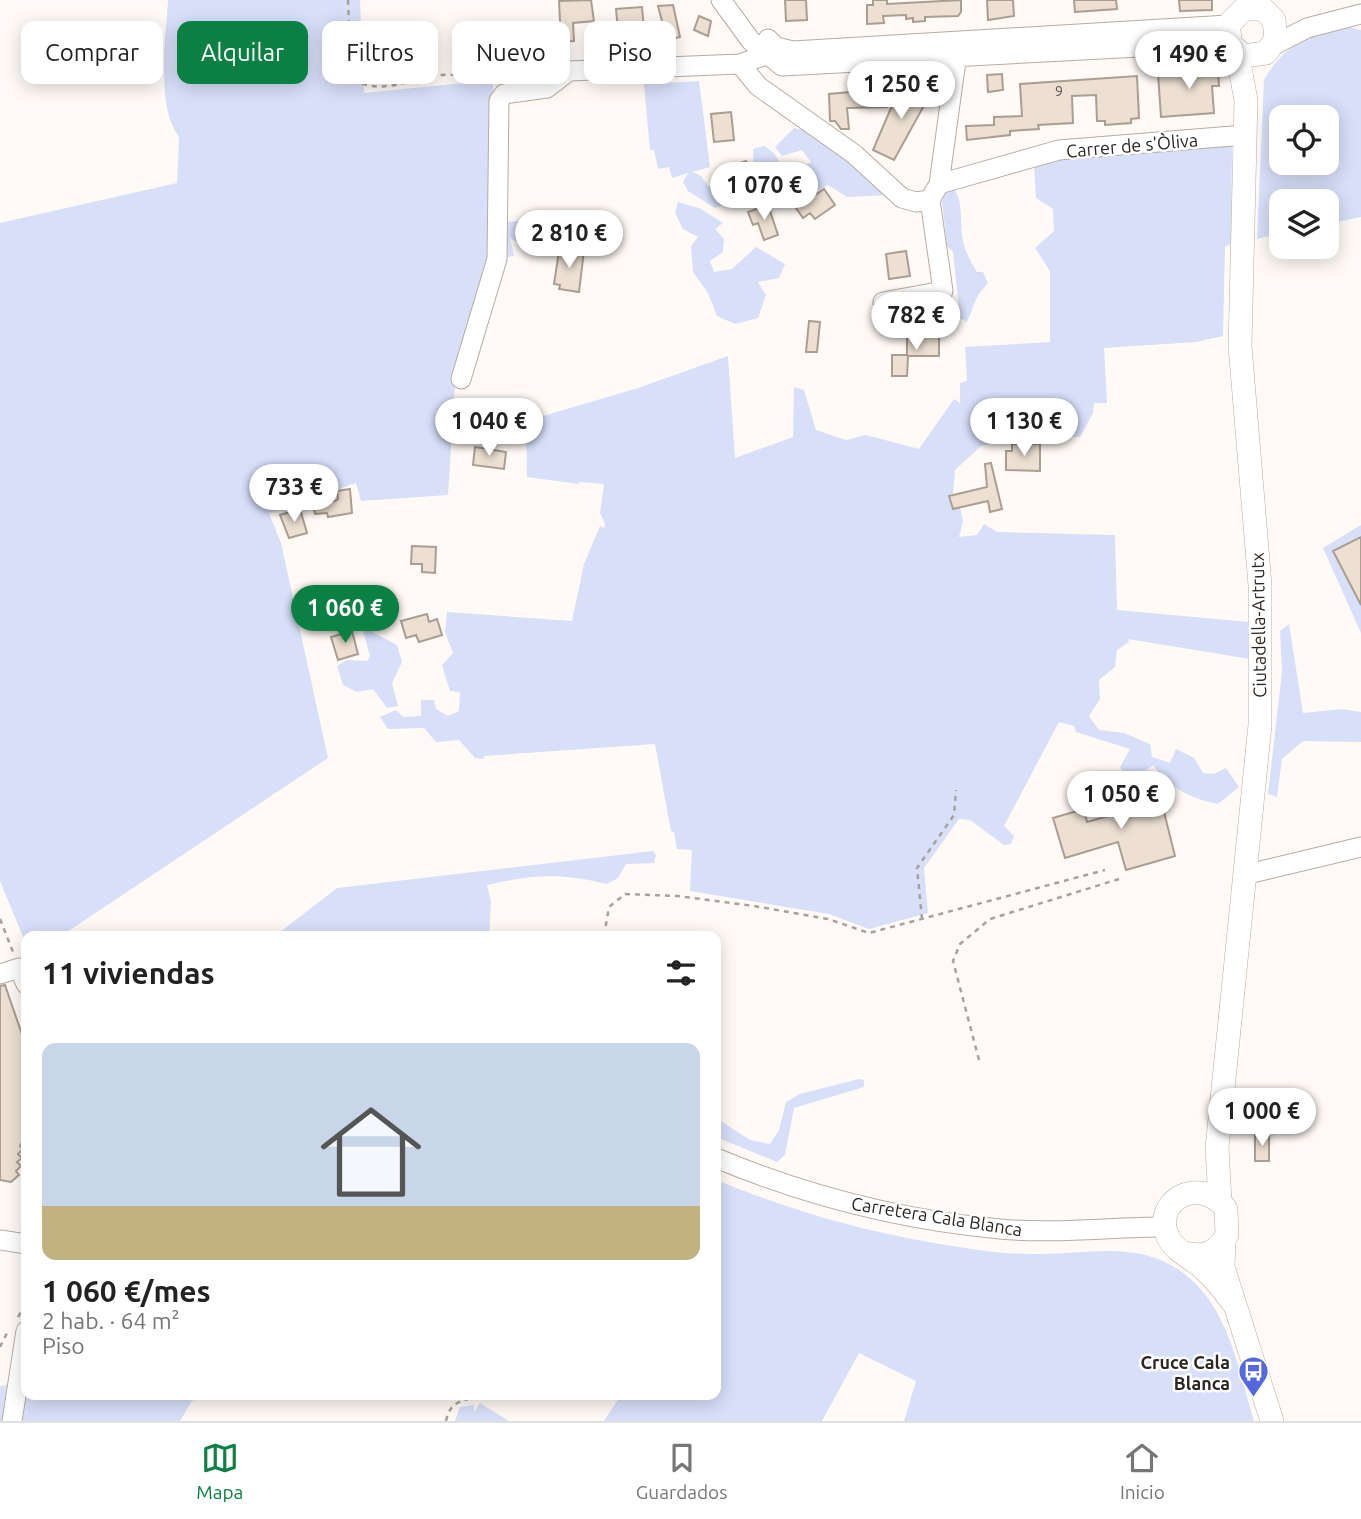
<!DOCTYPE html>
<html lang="es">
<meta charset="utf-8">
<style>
body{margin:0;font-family:Ubuntu,sans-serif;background:#f2f2f2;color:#222;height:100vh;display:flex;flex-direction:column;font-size:26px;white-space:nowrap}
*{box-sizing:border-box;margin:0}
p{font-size:23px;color:#767676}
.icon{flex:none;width:38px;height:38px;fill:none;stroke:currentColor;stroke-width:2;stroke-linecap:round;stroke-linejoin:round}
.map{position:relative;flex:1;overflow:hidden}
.side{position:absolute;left:21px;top:931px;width:700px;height:469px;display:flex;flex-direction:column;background:#fff;border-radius:14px;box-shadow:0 4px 18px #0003}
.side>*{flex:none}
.banner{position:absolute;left:21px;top:21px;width:700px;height:63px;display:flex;gap:14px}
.tools{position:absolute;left:1269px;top:105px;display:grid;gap:14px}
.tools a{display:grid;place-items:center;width:70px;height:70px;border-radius:14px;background:#fff;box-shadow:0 4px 18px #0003;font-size:35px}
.price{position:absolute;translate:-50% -60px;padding:0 16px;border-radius:24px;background:#fff;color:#222;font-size:23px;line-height:46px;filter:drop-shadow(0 2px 4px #0008)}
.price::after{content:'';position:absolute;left:50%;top:42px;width:21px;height:16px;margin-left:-10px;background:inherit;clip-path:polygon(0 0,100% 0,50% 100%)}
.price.active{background:#0b8043;color:#fff}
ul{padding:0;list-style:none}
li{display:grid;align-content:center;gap:14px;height:371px;padding:0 21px}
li+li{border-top:2px solid #e0e0e0}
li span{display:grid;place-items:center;height:217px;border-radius:14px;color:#555}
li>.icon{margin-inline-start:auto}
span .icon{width:126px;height:126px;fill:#fffc;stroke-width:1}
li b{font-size:30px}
h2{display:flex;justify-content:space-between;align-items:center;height:84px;padding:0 21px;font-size:30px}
.chip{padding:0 24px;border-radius:14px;background:#fff;box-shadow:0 4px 18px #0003;font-size:24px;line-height:63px}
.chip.active{background:#0b8043;color:#fff}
.dock{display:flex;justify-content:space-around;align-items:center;height:98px;border-top:2px solid #e0e0e0;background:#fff;font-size:19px;color:#767676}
.dock a{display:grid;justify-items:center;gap:4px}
.dock .active{color:#0b8043}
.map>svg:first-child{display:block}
.green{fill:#d7dff9;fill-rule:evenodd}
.building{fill:#ede0d3;stroke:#aa9d92;stroke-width:2}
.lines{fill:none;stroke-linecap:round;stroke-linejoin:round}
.minor-casing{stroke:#b8aba0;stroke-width:21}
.major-casing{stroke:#b8aba0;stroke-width:24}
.path{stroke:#a6a19d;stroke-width:2.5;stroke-dasharray:5 5;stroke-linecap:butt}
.minor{stroke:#fff;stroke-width:19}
.major{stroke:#fff;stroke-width:23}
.labels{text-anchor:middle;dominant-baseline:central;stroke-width:5;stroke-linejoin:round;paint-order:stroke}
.number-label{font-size:14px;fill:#5c554f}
.street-label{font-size:18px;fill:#2c2723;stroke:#fff}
.poi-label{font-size:18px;font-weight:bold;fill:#2c2723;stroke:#fff;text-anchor:end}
</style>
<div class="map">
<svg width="1361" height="1421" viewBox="0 0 1361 1421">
<rect width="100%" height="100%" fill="#fffaf5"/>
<!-- green -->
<path class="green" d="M 168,0 L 360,0 L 364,93 L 493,80 L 489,262 L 459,368 L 451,377 L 455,384 L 448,495 L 361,501 L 356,483 L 269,513 L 281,543 L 328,758 L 61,936 L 26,936 L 26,944 L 0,881 L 0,223 L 177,183 L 179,136 C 156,110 166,34 168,0 Z
M 1346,26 L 1361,30 L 1361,217 L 1327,224 L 1326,201 L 1281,201 L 1281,233 L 1257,239 L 1264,80 C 1285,43 1308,37 1346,26 ZM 1281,117 L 1326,117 L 1326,163 L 1281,163 Z
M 699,81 L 710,167 L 692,172 L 701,176 L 709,187 L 718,181 L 731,191 L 726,204 L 715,208 L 688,191 L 683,182 L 688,173 L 672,178 L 669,167 L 658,169 L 654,150 L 650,150 L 644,84 Z
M 794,128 C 832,134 862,170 888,195 L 847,197 L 828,185 L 781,209 C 759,188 753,179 753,149 L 764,146 L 774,153 L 783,168 L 779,181 L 785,186 L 799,183 L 799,169 L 811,162 L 802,150 L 782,156 L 775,147 Z
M 1232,144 L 1231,244 L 1225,247 L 1223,336 L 1196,342 L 1104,348 L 1107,403 L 1094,403 L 1093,413 L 1080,437 L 1054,436 L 1036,418 L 1007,427 L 995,443 L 981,446 L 955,470 L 953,495 L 950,496 L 953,509 L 960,507 L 963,521 L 959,537 L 977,535 L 984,524 L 997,532 L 1115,535 L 1117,610 L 1249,622 L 1250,659 L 1128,639 L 1129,642 L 1117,650 L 1115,667 L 1099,680 L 1100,699 L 1089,716 L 1099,730 L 1124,733 L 1150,744 L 1152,757 L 1170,763 L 1176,749 L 1194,758 L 1203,773 L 1214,774 L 1226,768 L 1239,787 L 1218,804 C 1189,798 1171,788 1153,765 L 1145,771 L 1125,774 L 1120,767 L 1130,749 L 1076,732 L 1074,726 L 1059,722 L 1004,826 L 1014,836 L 1011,844 L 1004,845 L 970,820 L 959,819 L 924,868 L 928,913 L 869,929 L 829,914 L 690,891 L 692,850 L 677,849 L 674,832 L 671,831 L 655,744 L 484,756 L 483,759 L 475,758 L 459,740 L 436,742 L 424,728 L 388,729 L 380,717 L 396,710 L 403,717 L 421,716 L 421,700 L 434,700 L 436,709 L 448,716 L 459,711 L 460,692 L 450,691 L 442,665 L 453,653 L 445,632 L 447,612 L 572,621 L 584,564 L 600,526 L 604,528 L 605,524 L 600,513 L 604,484 L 579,482 L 579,484 L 527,477 L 526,421 L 638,388 L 728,356 L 735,458 L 793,437 L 794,387 L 804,390 L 816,430 L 846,440 L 866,435 L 919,449 L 954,399 L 960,403 L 960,383 L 967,381 L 965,347 L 1050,342 L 1050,271 L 1035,248 L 1054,231 L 1053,209 L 1036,198 L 1034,166 L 1063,157 Z
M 948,189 L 955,190 C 963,204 960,218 962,235 C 963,247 970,261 977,272 L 983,272 L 988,283 L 978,295 L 967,322 L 960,318 L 953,252 L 947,246 L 942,201 Z
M 678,202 L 701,209 L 723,223 L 715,229 L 724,239 L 723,252 L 710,261 L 714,272 L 732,269 L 756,247 L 785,264 L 779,278 L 758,282 L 766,295 L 758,318 L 735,324 L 717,316 L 708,293 L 693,272 L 691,246 L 698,237 L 683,229 L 675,213 Z
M 536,213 L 552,221 L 550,238 C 534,246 525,248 510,238 L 514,256 L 508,257 L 500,250 L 505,222 L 523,221 Z
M 1361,525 L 1361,537 L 1334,551 L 1361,605 L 1361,633 L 1323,548 Z
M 361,624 L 369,624 L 374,633 L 397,645 L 402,662 L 392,683 L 398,706 L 387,708 L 373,689 L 357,692 L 343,685 L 337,666 L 347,660 L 367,661 L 370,656 Z
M 1289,624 L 1303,713 L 1342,709 L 1361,712 L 1361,742 L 1303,741 L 1282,759 L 1277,797 L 1268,794 L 1282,672 L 1280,631 Z
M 653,851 L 656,855 L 654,863 L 626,864 L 618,878 L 607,884 C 561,873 534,874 487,885 L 491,901 L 489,936 L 275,936 L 337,888 Z
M 859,1079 L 864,1080 L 864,1087 L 794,1108 L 785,1155 L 777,1162 L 716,1137 L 716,1118 L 750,1140 L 770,1144 L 779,1130 L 786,1102 L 800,1094 Z
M 716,1180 C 800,1214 875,1235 965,1248 C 988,1252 1011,1254 1034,1254 C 1086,1255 1136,1239 1182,1272 C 1229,1306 1238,1369 1254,1421 L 904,1421 L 916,1381 L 859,1353 L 822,1421 L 604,1421 L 619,1398 L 624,1399 L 626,1395 L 716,1395 Z
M 26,1382 L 26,1395 L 208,1395 L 192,1401 L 180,1421 L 0,1421 L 0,1386 Z
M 480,1403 L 509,1421 L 455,1421 L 460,1407 L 474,1405 L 474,1412 Z"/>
<!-- building -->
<path class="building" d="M 591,0 L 594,21 L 573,23 L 574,41 L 561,42 L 559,1 Z
M 785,0 L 806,0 L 807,20 L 786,21 Z
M 873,0 L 887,0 L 887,4 L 961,0 L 961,12 L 958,16 L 925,17 L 925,21 L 913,22 L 913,18 L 906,19 L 906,15 L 883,16 L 884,23 L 867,24 L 867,5 L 873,5 Z
M 987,0 L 1013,0 L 1014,16 L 988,20 Z
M 1074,0 L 1116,0 L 1117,9 L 1075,12 Z
M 1179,0 L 1212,0 L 1212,10 L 1180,11 Z
M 673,5 L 680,37 L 667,40 L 658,6 Z
M 642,7 L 644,29 L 638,29 L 638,32 L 618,31 L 616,9 Z
M 699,16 L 711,21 L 708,36 L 694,30 Z
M 1218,61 L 1219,86 L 1212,86 L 1214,113 L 1161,117 L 1158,74 L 1180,73 L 1180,69 L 1201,68 L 1201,62 Z
M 1002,74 L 1003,90 L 988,92 L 987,75 Z
M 1137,76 L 1139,118 L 1131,119 L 1131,123 L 1105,125 L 1105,121 L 1097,121 L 1096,95 L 1072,96 L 1073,123 L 1038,125 L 1039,129 L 1010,131 L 1010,135 L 967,140 L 966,126 L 994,125 L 994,117 L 1022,116 L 1020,84 Z
M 926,80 L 927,100 L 894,160 L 873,150 L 894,101 L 912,99 L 911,81 Z
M 869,86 L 886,86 L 887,107 L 847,108 L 849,129 L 841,129 L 835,121 L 830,121 L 829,94 L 862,91 L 869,89 Z
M 731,112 L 734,140 L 714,142 L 711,114 Z
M 746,161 L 752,178 L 732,185 L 726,168 Z
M 824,189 L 835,205 L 815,219 L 810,213 L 803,218 L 796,208 Z
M 768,205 L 778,235 L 764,240 L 758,223 L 753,225 L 748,212 Z
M 565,248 L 584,250 L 579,292 L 559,289 L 560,285 L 554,284 L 559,251 L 564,251 Z
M 906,251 L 910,276 L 889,279 L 886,254 Z
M 809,321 L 820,322 L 817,352 L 806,352 Z
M 939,334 L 939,356 L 908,356 L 907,376 L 892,376 L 892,355 L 907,355 L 907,336 Z
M 1012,444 L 1040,444 L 1040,471 L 1006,470 L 1006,451 L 1012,451 Z
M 475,447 L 506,452 L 504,469 L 473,465 Z
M 991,463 L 1002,509 L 990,512 L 988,501 L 953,509 L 949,496 L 987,487 L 985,464 Z
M 350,489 L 352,513 L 328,517 L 327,513 L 315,514 L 313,503 L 335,501 L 338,499 L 337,491 Z
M 300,509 L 307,533 L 289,538 L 280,515 Z
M 1361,537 L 1361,605 L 1333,551 Z
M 412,546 L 436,547 L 435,573 L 422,572 L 422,564 L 411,564 Z
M 427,614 L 429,622 L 437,619 L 442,635 L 419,642 L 416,635 L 406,638 L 401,621 Z
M 352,631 L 358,654 L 338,660 L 331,637 Z
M 1158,788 L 1175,856 L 1126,870 L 1118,842 L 1065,858 L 1053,818 L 1084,809 L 1087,822 L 1112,815 L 1115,799 L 1139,804 L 1136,794 Z
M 5,985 L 26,1046 L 26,1134 L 20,1146 L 23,1149 L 18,1154 L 22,1158 L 17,1162 L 21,1166 L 16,1171 L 19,1175 L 11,1182 L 0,1180 L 0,986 Z
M 1255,1134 L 1269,1134 L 1269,1161 L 1255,1161 Z"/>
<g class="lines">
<defs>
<path id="minor" d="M 721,0 L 751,41 L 782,66 L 1216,43 L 1231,45
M 768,39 L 776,47 L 793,51 L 1228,25
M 1274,45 L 1307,28 L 1361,14
M 740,64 L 758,86 L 854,154 L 902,198 L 916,202 L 930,200 L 939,184 L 958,46
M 939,184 L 1059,150 L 1245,135
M 883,302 L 943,291 L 930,200
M 461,379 L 497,259 L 499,101 L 504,94 L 547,88 L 569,71 L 740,64 L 766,55 L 776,47
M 1244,875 L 1361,847
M 0,974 L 19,968 L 26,984
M 716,1158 C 807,1196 901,1220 1000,1229 C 1054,1234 1110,1227 1165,1227
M 0,1240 L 26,1244
M 12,1421 L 26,1331"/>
<path id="major" d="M 1254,0 L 1274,20 L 1276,39 L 1266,53 L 1244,56 L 1231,45 L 1228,25 L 1244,9 L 1260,9
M 1220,1201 L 1217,1148 L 1260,725 L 1260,585 L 1240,346 L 1246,100 L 1237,53
M 1224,1242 L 1223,1267 L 1272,1421
M 1184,1253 C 1204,1258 1218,1252 1227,1235 L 1226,1209 C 1200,1174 1151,1201 1168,1237 C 1175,1252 1194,1259 1205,1270 C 1216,1280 1225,1292 1234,1304"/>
</defs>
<!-- minor casing -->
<use href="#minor" class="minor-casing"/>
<!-- major casing -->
<use href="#major" class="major-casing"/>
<!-- path -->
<path class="path" d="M 348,0 L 351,77 C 375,98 414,78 441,75 C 461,74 482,76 502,76
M 0,919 L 13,952
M 922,919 L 917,868 L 954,815 L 956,790
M 604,936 L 609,907 L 625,894 L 678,896 L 754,906 L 828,919 L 869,933 L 1105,870
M 979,1060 L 953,961 L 960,944 L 990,919 L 1119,879
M 18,1317 L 26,1304
M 0,1347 L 8,1331
M 446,1421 C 451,1397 467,1401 487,1395"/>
<!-- minor -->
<use href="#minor" class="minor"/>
<!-- major -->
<use href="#major" class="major"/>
</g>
<!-- icons -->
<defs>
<symbol id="bus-pin" viewBox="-11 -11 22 30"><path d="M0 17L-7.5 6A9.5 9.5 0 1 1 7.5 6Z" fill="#5368de" stroke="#fff"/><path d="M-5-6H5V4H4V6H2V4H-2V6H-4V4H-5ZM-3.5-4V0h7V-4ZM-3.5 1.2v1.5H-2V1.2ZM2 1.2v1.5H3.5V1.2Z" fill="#fff"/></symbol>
</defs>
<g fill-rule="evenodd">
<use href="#bus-pin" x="1236" y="1354" width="35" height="47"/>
</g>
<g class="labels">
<!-- number labels -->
<g class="number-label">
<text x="1059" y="91">9</text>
</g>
<!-- street labels -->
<g class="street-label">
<text transform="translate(1132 145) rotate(-5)">Carrer de s'Òliva</text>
<text transform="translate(1258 625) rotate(-91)">Ciutadella-Artrutx</text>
<text transform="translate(937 1216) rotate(9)">Carretera Cala Blanca</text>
</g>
<!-- poi labels -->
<g class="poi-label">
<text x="1230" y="1362">Cruce Cala<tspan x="1230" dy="21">Blanca</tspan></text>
</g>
</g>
</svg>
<div class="tools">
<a><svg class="icon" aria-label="locate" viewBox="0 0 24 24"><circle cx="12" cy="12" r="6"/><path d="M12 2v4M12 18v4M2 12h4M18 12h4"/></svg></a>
<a><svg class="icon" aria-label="layers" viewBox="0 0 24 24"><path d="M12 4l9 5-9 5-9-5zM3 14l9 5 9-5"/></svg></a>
</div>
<b class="price" style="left:1189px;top:91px">1 490 €</b>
<b class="price" style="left:901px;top:121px">1 250 €</b>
<b class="price" style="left:764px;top:222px">1 070 €</b>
<b class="price" style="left:569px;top:270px">2 810 €</b>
<b class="price" style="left:916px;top:352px">782 €</b>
<b class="price" style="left:489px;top:458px">1 040 €</b>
<b class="price" style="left:1024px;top:458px">1 130 €</b>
<b class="price" style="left:294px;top:524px">733 €</b>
<b class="price active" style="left:345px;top:645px">1 060 €</b>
<b class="price" style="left:1121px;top:831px">1 050 €</b>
<b class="price" style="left:1262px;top:1148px">1 000 €</b>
<div class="banner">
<a class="chip">Comprar</a>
<a class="chip active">Alquilar</a>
<a class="chip">Filtros</a>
<a class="chip">Nuevo</a>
<a class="chip">Piso</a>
</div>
<section class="side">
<h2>11 viviendas<svg class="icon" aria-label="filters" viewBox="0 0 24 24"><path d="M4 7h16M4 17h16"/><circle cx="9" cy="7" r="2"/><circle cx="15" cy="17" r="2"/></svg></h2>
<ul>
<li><span style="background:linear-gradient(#c9d6e8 75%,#c2b280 0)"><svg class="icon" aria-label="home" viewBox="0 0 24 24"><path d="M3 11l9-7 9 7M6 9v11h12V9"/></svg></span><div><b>1 060 €/mes</b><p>2 hab. · 64 m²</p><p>Piso</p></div></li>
</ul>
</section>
</div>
<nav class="dock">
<a class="active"><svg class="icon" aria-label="map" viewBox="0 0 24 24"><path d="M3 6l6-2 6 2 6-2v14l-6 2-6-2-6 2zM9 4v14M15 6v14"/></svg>Mapa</a>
<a><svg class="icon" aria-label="saved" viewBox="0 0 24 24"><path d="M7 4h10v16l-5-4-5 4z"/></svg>Guardados</a>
<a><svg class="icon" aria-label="home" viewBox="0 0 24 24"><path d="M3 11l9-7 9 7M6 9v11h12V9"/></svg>Inicio</a>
</nav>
